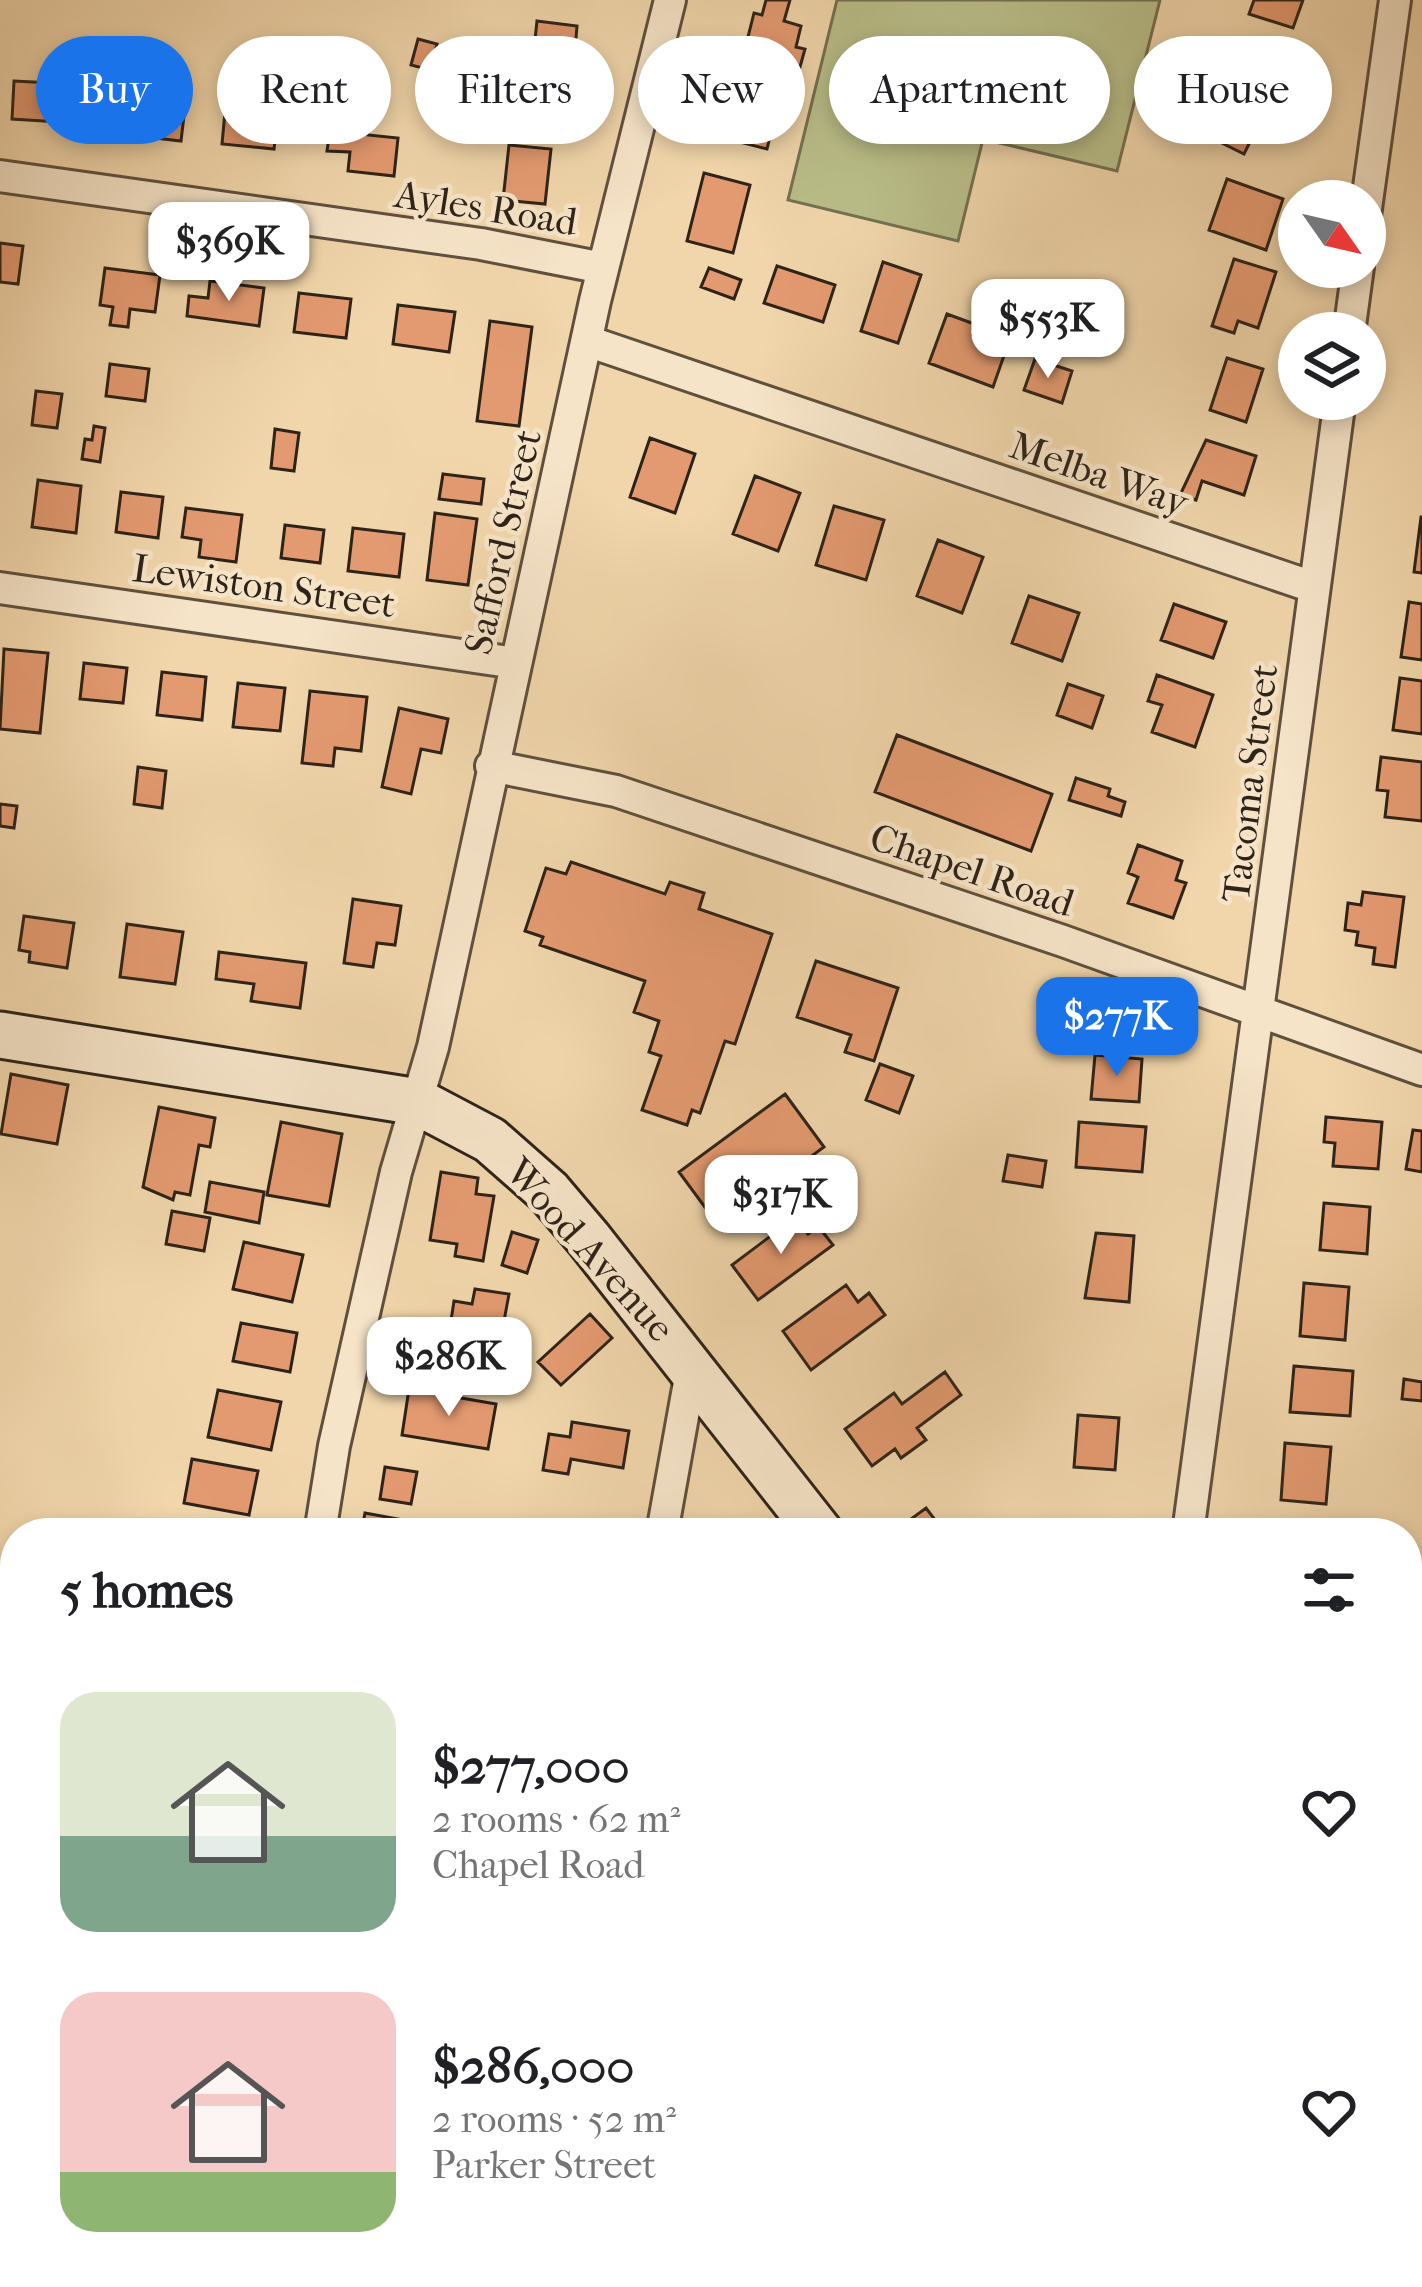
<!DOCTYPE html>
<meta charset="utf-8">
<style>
body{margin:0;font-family:"IM FELL French Canon",serif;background:#f2f2f2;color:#202124;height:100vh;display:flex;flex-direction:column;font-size:45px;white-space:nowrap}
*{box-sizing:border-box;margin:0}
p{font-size:39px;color:#757577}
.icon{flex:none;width:66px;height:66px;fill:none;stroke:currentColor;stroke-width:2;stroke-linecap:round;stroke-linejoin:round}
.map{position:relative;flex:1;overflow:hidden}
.panel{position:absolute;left:0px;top:1518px;width:1422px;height:771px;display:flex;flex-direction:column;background:#fff;border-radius:48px 48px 0 0;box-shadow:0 6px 18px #0003}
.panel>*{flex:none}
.banner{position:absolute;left:36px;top:36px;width:1350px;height:108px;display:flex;gap:24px}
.needle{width:78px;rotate:124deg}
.tools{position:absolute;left:1278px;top:180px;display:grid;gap:24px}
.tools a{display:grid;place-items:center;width:108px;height:108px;border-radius:50%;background:#fff;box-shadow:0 6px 18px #0003;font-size:60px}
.price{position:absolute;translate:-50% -102px;padding:0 27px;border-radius:24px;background:#fff;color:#222;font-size:39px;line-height:78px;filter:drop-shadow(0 3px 6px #0008)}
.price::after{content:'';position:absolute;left:50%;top:72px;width:36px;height:27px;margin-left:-18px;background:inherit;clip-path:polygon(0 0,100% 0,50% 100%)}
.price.active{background:#1a73e8;color:#fff}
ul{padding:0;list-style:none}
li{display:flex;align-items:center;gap:36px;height:300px;padding:0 60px}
li span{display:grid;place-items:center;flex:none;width:336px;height:240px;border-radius:36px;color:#555}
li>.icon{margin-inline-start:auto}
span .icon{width:144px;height:144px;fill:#fffc;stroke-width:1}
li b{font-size:51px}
h2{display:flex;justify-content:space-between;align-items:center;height:144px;padding:0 60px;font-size:51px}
.pill{padding:0 42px;border-radius:54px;background:#fff;box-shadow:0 6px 18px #0003;font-size:42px;line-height:108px}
.pill.active{background:#1a73e8;color:#fff}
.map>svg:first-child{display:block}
.green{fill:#b9be89;stroke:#747051;stroke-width:3}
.building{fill:#e49a70;stroke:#2e2319;stroke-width:3}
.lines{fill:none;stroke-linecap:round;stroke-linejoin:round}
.street-casing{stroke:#5f503e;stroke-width:36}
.secondary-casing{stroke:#2e2319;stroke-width:51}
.street{stroke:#f6e4c8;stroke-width:30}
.secondary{stroke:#f6e4c8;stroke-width:45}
.labels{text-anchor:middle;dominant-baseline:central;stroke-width:9;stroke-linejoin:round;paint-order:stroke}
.street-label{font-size:39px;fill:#2e2319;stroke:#f6e4c8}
</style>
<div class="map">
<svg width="1422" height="2287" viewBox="0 0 1422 2287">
<rect width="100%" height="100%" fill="#f1d6ab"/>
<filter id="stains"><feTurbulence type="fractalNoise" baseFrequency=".00167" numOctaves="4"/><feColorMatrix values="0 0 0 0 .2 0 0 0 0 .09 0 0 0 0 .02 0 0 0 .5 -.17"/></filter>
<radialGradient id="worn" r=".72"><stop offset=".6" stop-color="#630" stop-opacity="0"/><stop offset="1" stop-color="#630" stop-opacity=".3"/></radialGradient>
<!-- green -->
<path class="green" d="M 837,0 L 1160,0 L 1117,171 L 983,139 L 958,241 L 788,200 Z"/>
<!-- building -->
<path class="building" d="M 766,0 L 790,0 L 784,21 L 801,26 L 796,47 L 805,49 L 800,67 L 744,53 L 754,13 L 762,15 Z
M 1254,0 L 1303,0 L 1293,28 L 1249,14 Z
M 537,21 L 577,26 L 574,62 L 581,62 L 579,82 L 531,77 Z
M 418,39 L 437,44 L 430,70 L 411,65 Z
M 1249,61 L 1307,89 L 1291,122 L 1257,106 L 1249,124 L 1257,128 L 1244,154 L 1212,138 Z
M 741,77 L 782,87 L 767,149 L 712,135 L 718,109 L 732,113 Z
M 14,81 L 70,84 L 68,110 L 60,110 L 59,122 L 12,119 Z
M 132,101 L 185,107 L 181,141 L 129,135 Z
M 225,112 L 278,118 L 274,149 L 222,144 Z
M 331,122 L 369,125 L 368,135 L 398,138 L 394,176 L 348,171 L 350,152 L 327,151 Z
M 509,145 L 551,149 L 545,204 L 503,200 Z
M 704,173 L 750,185 L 733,253 L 687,241 Z
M 1227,179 L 1283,199 L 1266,250 L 1209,230 Z
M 0,243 L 23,246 L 18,284 L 0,282 Z
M 1234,259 L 1276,272 L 1258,328 L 1238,321 L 1234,333 L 1212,326 Z
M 883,262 L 921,275 L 898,343 L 861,331 Z
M 777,266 L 835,285 L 823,322 L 764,303 Z
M 105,268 L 160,275 L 155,312 L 130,309 L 128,327 L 110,325 L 113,307 L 100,305 Z
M 709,268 L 741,280 L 734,299 L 701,287 Z
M 210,281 L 264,288 L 259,326 L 187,316 L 189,296 L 208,298 Z
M 299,293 L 351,299 L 346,338 L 294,332 Z
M 398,305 L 455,312 L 449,352 L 393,344 Z
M 947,314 L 977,325 L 973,335 L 1007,347 L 993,387 L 929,363 Z
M 490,321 L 532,327 L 519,426 L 477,421 Z
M 1227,358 L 1263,369 L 1246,422 L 1210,410 Z
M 1035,359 L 1072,371 L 1062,403 L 1024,390 Z
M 110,364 L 149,369 L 145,401 L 106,396 Z
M 36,391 L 62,394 L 57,428 L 32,425 Z
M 94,426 L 105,428 L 100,462 L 82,459 L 85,439 L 92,440 Z
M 275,429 L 299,433 L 294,471 L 271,468 Z
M 650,438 L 695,454 L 675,513 L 630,497 Z
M 1206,440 L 1256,456 L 1244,495 L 1202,481 L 1196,500 L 1180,495 Z
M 443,474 L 484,479 L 481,504 L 439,499 Z
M 755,476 L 800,493 L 778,551 L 733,534 Z
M 38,480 L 81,486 L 76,533 L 32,527 Z
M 121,492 L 163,497 L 158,538 L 116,532 Z
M 834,506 L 884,520 L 866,580 L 816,565 Z
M 186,508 L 242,515 L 236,562 L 199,557 L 201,540 L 182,537 Z
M 435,513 L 477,519 L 468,585 L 427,580 Z
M 1421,517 L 1422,517 L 1422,573 L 1414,572 Z
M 285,525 L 324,530 L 320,563 L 281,558 Z
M 353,528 L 404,534 L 399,577 L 348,571 Z
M 938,540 L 983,557 L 962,613 L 917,596 Z
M 1029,596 L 1079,613 L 1062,661 L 1012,643 Z
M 1409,602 L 1422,604 L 1422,660 L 1401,657 Z
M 1174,604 L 1226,622 L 1213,658 L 1161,640 Z
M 4,649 L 48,653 L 40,733 L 0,729 Z
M 84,663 L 127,668 L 123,703 L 80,699 Z
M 162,672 L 206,677 L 202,720 L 157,715 Z
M 1157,675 L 1213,695 L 1195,747 L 1152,732 L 1162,705 L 1148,701 Z
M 1400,678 L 1422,681 L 1422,734 L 1393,730 Z
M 238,683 L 285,688 L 280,731 L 233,727 Z
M 1068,684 L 1103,696 L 1092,728 L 1057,715 Z
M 310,691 L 367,697 L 361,751 L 335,748 L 333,766 L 302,763 Z
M 399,708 L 448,719 L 441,753 L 421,749 L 411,794 L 382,787 Z
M 897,735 L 1052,794 L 1031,851 L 875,792 Z
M 1381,757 L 1422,762 L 1422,821 L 1385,817 L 1388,791 L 1377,790 Z
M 138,767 L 166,771 L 162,808 L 134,804 Z
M 1076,778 L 1110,789 L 1108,796 L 1125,802 L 1121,816 L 1069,800 Z
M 0,804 L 17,806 L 14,828 L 0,826 Z
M 1138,845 L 1182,861 L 1176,880 L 1186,883 L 1173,918 L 1128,903 L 1138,877 L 1128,873 Z
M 571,862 L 665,894 L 670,882 L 704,893 L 699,909 L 772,934 L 735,1044 L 725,1041 L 700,1113 L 692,1110 L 687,1125 L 642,1110 L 661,1056 L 649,1052 L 659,1021 L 634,1012 L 645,981 L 540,945 L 543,937 L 525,931 L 546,868 L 566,874 Z
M 1363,892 L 1404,897 L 1395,967 L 1373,964 L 1375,948 L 1356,945 L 1358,932 L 1345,930 L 1348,903 L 1361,905 Z
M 353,899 L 401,906 L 395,945 L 377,943 L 373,967 L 344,963 Z
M 24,916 L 74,923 L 67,968 L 29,962 L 30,952 L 19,950 Z
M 127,924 L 183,932 L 175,984 L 120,977 Z
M 219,952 L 306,963 L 300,1008 L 251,1001 L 254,984 L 216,979 Z
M 816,961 L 898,988 L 874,1061 L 845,1052 L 851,1035 L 797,1017 Z
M 1095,1055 L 1142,1059 L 1139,1102 L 1091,1099 Z
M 880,1064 L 913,1076 L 899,1113 L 866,1100 Z
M 11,1074 L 68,1085 L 57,1144 L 1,1134 Z
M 785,1094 L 824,1147 L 718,1225 L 679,1172 Z
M 159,1107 L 215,1118 L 210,1147 L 199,1145 L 190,1195 L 175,1192 L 173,1200 L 143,1187 Z
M 1326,1117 L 1382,1122 L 1378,1169 L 1333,1166 L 1335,1143 L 1324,1142 Z
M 281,1122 L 342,1134 L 329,1206 L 267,1195 Z
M 1079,1122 L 1146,1127 L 1142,1172 L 1076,1167 Z
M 1413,1130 L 1422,1131 L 1422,1172 L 1406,1169 Z
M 1008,1155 L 1046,1161 L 1042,1187 L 1003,1181 Z
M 441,1172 L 478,1178 L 476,1194 L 494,1196 L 483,1261 L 455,1256 L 457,1244 L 430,1240 Z
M 210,1182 L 264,1192 L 259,1223 L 205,1212 Z
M 1324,1203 L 1370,1207 L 1367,1254 L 1320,1250 Z
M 172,1211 L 210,1218 L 204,1251 L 166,1244 Z
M 796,1217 L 808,1234 L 818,1226 L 833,1245 L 758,1300 L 732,1265 Z
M 512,1232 L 538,1240 L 527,1273 L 502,1265 Z
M 1096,1233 L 1134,1236 L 1129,1302 L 1085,1298 Z
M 244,1242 L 303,1255 L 292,1302 L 233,1289 Z
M 1304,1283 L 1349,1287 L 1345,1340 L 1300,1336 Z
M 846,1285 L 858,1302 L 869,1293 L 885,1315 L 811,1370 L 783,1331 Z
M 475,1289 L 509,1294 L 499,1348 L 448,1340 L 454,1301 L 472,1304 Z
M 590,1314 L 612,1338 L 561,1385 L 538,1362 Z
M 241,1323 L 297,1333 L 290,1372 L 233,1361 Z
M 1294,1366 L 1353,1371 L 1350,1416 L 1290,1412 Z
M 945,1372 L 961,1395 L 917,1428 L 926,1440 L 901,1458 L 895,1449 L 872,1466 L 845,1429 L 894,1393 L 902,1404 Z
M 1404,1379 L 1422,1382 L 1422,1401 L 1402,1399 Z
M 409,1389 L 496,1404 L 488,1449 L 402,1435 Z
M 218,1390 L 281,1402 L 271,1450 L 208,1437 Z
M 1078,1415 L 1119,1418 L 1115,1470 L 1074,1467 Z
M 572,1422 L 629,1431 L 623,1468 L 571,1459 L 568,1474 L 543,1470 L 549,1434 L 570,1437 Z
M 1285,1443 L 1331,1447 L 1326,1504 L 1281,1500 Z
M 192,1459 L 258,1471 L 249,1515 L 184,1503 Z
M 385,1467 L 417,1472 L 411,1504 L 380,1499 Z
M 926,1508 L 945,1533 L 892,1533 Z
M 365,1513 L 403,1520 L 401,1533 L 361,1533 Z
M 1050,1522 L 1101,1529 L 1100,1533 L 1048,1533 Z
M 15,1591 L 15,1644 L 0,1646 L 0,1593 Z
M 1409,1920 L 1422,1921 L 1422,1943 L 1407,1941 Z
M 1422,2215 L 1422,2243 L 1420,2244 L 1407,2224 Z
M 379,2274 L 416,2274 L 421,2287 L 370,2287 L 367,2278 Z
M 454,2274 L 496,2274 L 501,2287 L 459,2287 Z
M 931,2274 L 962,2274 L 966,2287 L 888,2287 Z"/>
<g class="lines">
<defs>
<path id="street" d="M 0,176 L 481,244 L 603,268
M 1365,216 L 1395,0
M 1349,333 L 1358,267
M 587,341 L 1313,587
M 0,588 L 516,663
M 491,766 L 616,791 L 1063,941 L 1422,1070
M 320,1533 L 334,1446 L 396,1172 L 433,1047 L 595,301 L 670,0
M 662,1533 L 692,1366
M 1188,1533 L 1340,399
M 0,1705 L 15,1704
M 185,2287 L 223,2274
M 1222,2287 L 1261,2274"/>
<path id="secondary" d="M 0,1035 L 418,1102 L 490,1140 L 549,1192 L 588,1238 L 820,1533
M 1343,2274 L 1351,2287"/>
</defs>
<!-- street casing -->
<use href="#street" class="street-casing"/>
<!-- secondary casing -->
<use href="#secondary" class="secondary-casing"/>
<!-- street -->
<use href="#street" class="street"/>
<!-- secondary -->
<use href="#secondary" class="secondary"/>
</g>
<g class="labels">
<!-- street labels -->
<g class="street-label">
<text transform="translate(486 208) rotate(9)">Ayles Road</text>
<text transform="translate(1099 474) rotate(19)">Melba Way</text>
<text transform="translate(503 542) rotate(-77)">Safford Street</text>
<text transform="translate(264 586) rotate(8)">Lewiston Street</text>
<text transform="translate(1250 783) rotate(-83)">Tacoma Street</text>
<text transform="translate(972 870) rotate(19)">Chapel Road</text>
<text transform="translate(590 1250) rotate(48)">Wood Avenue</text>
</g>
</g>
<rect width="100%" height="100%" filter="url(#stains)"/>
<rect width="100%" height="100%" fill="url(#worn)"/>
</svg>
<div class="tools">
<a><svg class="needle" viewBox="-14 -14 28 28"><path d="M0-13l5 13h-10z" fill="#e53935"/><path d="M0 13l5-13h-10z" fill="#757577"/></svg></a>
<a><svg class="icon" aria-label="layers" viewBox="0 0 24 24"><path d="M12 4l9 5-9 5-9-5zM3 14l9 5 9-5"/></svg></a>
</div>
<b class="price" style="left:229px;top:304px">$369K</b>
<b class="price" style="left:1048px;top:381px">$553K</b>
<b class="price active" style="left:1117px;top:1079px">$277K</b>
<b class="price" style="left:781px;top:1257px">$317K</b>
<b class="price" style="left:449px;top:1419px">$286K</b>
<div class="banner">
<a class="pill active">Buy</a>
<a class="pill">Rent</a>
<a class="pill">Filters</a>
<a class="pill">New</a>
<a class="pill">Apartment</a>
<a class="pill">House</a>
</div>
<section class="panel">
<h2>5 homes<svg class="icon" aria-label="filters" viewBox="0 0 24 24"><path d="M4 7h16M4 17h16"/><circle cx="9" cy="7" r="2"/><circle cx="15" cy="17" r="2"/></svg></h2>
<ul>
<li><span style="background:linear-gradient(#dfe7d0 60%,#7fa58c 0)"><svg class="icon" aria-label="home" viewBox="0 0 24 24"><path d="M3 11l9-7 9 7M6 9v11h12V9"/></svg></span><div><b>$277,000</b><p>2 rooms · 62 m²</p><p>Chapel Road</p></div><svg class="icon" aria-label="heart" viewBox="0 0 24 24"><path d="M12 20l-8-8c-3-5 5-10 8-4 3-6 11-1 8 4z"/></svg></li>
<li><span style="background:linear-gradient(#f6c9c9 75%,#8fb573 0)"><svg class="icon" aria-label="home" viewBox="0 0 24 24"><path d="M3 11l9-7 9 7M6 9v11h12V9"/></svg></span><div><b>$286,000</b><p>2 rooms · 52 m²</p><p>Parker Street</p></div><svg class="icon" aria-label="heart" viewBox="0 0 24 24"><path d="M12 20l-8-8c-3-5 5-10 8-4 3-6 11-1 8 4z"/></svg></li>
</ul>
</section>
</div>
